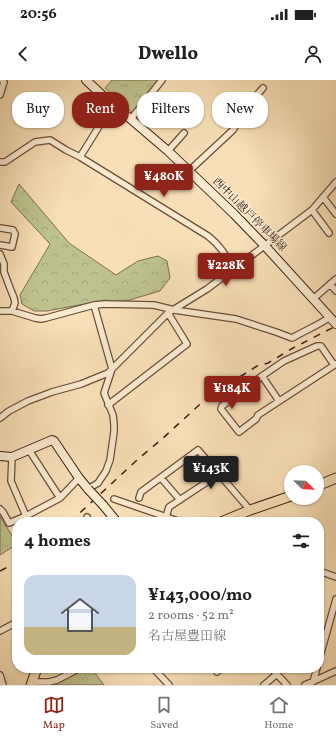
<!DOCTYPE html>
<meta charset="utf-8">
<style>
body{margin:0;font-family:Vollkorn,"Noto Serif JP",serif;background:#f2f2f2;color:#202124;height:100vh;display:flex;flex-direction:column;font-size:15px;white-space:nowrap}
*{box-sizing:border-box;margin:0}
p{font-size:13px;color:#757577}
.icon{flex:none;width:22px;height:22px;fill:none;stroke:currentColor;stroke-width:2;stroke-linecap:round;stroke-linejoin:round}
.map{position:relative;flex:1;overflow:hidden}
.sheet{position:absolute;left:12px;top:437px;width:312px;height:156px;display:flex;flex-direction:column;background:#fff;border-radius:16px;box-shadow:0 1px 3px #0004}
.sheet>*{flex:none}
.guide{position:absolute;left:12px;top:12px;width:312px;height:36px;display:flex;gap:8px}
.needle{width:26px;rotate:113deg}
.controls{position:absolute;left:284px;top:385px;display:grid;gap:8px}
.controls a{display:grid;place-items:center;width:40px;height:40px;border-radius:50%;background:#fff;box-shadow:0 1px 3px #0004;font-size:20px}
.price{position:absolute;translate:-50% -34px;padding:0 9px;border-radius:4px;background:#8f2418;color:#fff;font-size:13px;line-height:26px;filter:drop-shadow(0 1px 2px #0008)}
.price::after{content:'';position:absolute;left:50%;top:24px;width:12px;height:9px;margin-left:-6px;background:inherit;clip-path:polygon(0 0,100% 0,50% 100%)}
.price.current{background:#222;color:#fff}
ul{padding:0;list-style:none}
li{display:flex;align-items:center;gap:12px;height:100px;padding:0 12px}
li span{display:grid;place-items:center;flex:none;width:112px;height:80px;border-radius:12px;color:#555}
li>.icon{margin-inline-start:auto}
span .icon{width:48px;height:48px;fill:#fffc;stroke-width:1}
li b{font-size:17px}
h2{display:flex;justify-content:space-between;align-items:center;height:48px;padding:0 12px;font-size:17px}
.tag{padding:0 14px;border-radius:16px;background:#fff;box-shadow:0 1px 3px #0004;font-size:14px;line-height:36px}
.tag.current{background:#8f2418;color:#fff}
.status{display:flex;justify-content:space-between;align-items:center;height:28px;padding:0 20px;background:#fff;direction:ltr}
.status svg{height:11px;fill:currentColor}
header{display:flex;justify-content:space-between;align-items:center;height:52px;padding:0 12px;background:#fff;font-size:18px;font-weight:800}
.dock{display:flex;justify-content:space-around;align-items:center;height:56px;border-top:1px solid #e0e0e0;background:#fff;font-size:11px;color:#757577}
.dock a{display:grid;justify-items:center;gap:2px}
.dock .current{color:#8f2418}
.map>svg:first-child{display:block}
.forest{fill:url(#forest-crowns);stroke:#7c7050}
.park{fill:url(#park-tufts);stroke:#7c7050}
.lines{fill:none;stroke-linecap:round;stroke-linejoin:round}
.street-casing{stroke:#6a4e3b;stroke-width:8}
.secondary-casing{stroke:#3b1e12;stroke-width:10}
.primary-casing{stroke:#3b1e12;stroke-width:11}
.street{stroke:#faead0;stroke-width:5.5}
.secondary{stroke:#faead0;stroke-width:8}
.primary{stroke:#f8dfb7;stroke-width:9}
.rail{stroke:#3b1e12;stroke-width:1.5;stroke-dasharray:7 7;stroke-linecap:butt}
.secondary-bridge-casing{stroke:#3b1e12;stroke-width:10;stroke-linecap:butt}
.secondary-bridge{stroke:#faead0;stroke-width:8}
.labels{text-anchor:middle;dominant-baseline:central;stroke-width:3;stroke-linejoin:round;paint-order:stroke}
.street-label{font-size:11px;fill:#3b1e12;stroke:#faead0}
</style>
<div class="status"><b>20:56</b><svg viewBox="0 0 49 12"><path d="M0 12V9h3v3zM5 12V6h3v6zM10 12V3h3v9zM15 12V0h3v12zM26 1h20v11H26zM47 4h2v5h-2z"/></svg></div>
<header><svg class="icon" aria-label="back" viewBox="0 0 24 24"><path d="M15 5l-7 7 7 7"/></svg>Dwello<svg class="icon" aria-label="person" viewBox="0 0 24 24"><circle cx="12" cy="8" r="4"/><path d="M4 21q1-7 8-7t8 7"/></svg></header>
<div class="map">
<svg width="336" height="605" viewBox="0 0 336 605">
<defs>
<pattern id="forest-crowns" width="20" height="18" patternUnits="userSpaceOnUse"><rect width="20" height="18" fill="#bdc28e"/><path d="M2 6a3 3 0 1 1 6 0M12 15a3 3 0 1 1 6 0" fill="none" stroke="#a3a679"/></pattern>
<pattern id="park-tufts" width="24" height="20" patternUnits="userSpaceOnUse"><rect width="24" height="20" fill="#bdc28e"/><path d="M3 7l-1-3M5 7V3M7 7l1-3M15 17l-1-3M17 17v-4M19 17l1-3" fill="none" stroke="#a3a679"/></pattern>
</defs>
<rect width="100%" height="100%" fill="#f8dfb7"/>
<filter id="stains"><feTurbulence type="fractalNoise" baseFrequency=".005" numOctaves="4"/><feColorMatrix values="0 0 0 0 .2 0 0 0 0 .09 0 0 0 0 .02 0 0 0 .5 -.17"/></filter>
<radialGradient id="worn" r=".72"><stop offset=".6" stop-color="#630" stop-opacity="0"/><stop offset="1" stop-color="#630" stop-opacity=".3"/></radialGradient>
<!-- forest -->
<path class="forest" d="M 19,104 L 69,163 L 116,195 L 138,181 L 158,176 L 167,181 L 170,198 L 160,211 L 126,221 L 107,221 L 84,224 L 47,231 L 34,231 L 22,224 L 20,215 L 50,164 L 11,122 Z
M 87,588 L 91,588 L 104,605 L 39,605 L 38,598 L 59,602 Z"/>
<!-- park -->
<path class="park" d="M 112,0 L 159,0 L 133,33 L 105,8 Z
M 0,436 L 17,464 L 0,475 Z"/>
<g class="lines">
<defs>
<path id="street" d="M 0,15 L 4,2 L 2,0
M 131,39 L 162,0
M 168,71 L 184,53
M 80,77 L 113,24
M 0,82 L 5,82 L 35,62 L 50,60 L 66,70 L 80,77 L 208,156 C 221,166 226,176 234,190
M 189,91 L 233,50 L 242,35 L 256,16 L 263,8
M 323,117 L 336,134
M 312,130 L 329,153
M 0,148 L 13,150 L 15,154 L 12,167 L 0,165
M 0,174 L 4,184 L 4,192 L 10,208 L 14,218 L 15,223 L 12,231
M 330,204 L 336,211
M 313,219 L 336,199
M 0,231 L 12,231 L 35,238 L 41,239 L 46,238 L 94,225 L 105,224 L 154,225 L 174,230 L 236,239 L 276,252 L 292,258 L 294,257 C 306,250 319,245 330,237
M 262,296 L 284,281 L 317,266 L 321,266 L 334,285
M 279,321 L 262,296 L 222,326 L 221,329 L 239,352 L 256,339 L 258,335 L 336,284
M 108,325 L 187,264 L 168,233
M 0,338 L 9,331 L 28,321 L 52,312 L 81,304 L 108,293 L 168,233 L 207,209 L 312,130 L 336,102
M 29,370 L 60,418
M 12,377 L 11,401 L 26,436 L 60,418 L 79,398
M 161,398 L 180,420
M 88,409 L 98,403 L 106,391 L 110,380 L 114,352 L 114,344 L 113,335 L 104,313 L 112,289 L 94,225
M 139,418 L 141,412 L 198,370 L 219,394
M 114,419 L 181,442
M 0,429 L 3,432 L 9,443 L 26,436
M 166,437 L 169,427 L 219,394 L 250,430
M 85,442 L 87,437
M 319,491 L 336,497
M 0,551 L 17,542
M 319,580 L 336,519
M 153,588 L 169,605
M 271,588 L 287,605
M 217,592 L 222,588
M 0,595 L 3,605
M 31,602 L 49,602 L 57,600 L 80,588
M 313,602 L 317,588
M 264,605 L 277,594
M 305,605 L 336,591"/>
<path id="secondary" d="M 86,0 L 103,16 L 113,24 L 168,71 L 234,134 L 265,166 L 336,244
M 0,376 L 12,377 L 52,360 L 54,361 L 79,398 L 88,409
M 103,425 L 117,442"/>
<path id="primary" d="M 317,406 L 336,398
M 221,442 L 250,430 L 291,416
M 31,605 L 37,588"/>
</defs>
<!-- street casing -->
<use href="#street" class="street-casing"/>
<!-- secondary casing -->
<use href="#secondary" class="secondary-casing"/>
<!-- primary casing -->
<use href="#primary" class="primary-casing"/>
<!-- street -->
<use href="#street" class="street"/>
<!-- secondary -->
<use href="#secondary" class="secondary"/>
<!-- primary -->
<use href="#primary" class="primary"/>
<!-- rail -->
<path class="rail" d="M 70,442 L 137,380 L 162,359 L 198,326 L 227,305 L 257,286 L 268,283 L 293,268 L 336,246
M 0,491 L 17,482"/>
<defs>
<path id="secondary-bridge" d="M 88,409 L 103,425"/>
</defs>
<!-- secondary-bridge casing -->
<use href="#secondary-bridge" class="secondary-bridge-casing"/>
<!-- secondary-bridge -->
<use href="#secondary-bridge" class="secondary-bridge"/>
</g>
<g class="labels">
<!-- street labels -->
<g class="street-label">
<text transform="translate(249 135) rotate(45)">西中山越戸停車場線</text>
</g>
</g>
<rect width="100%" height="100%" filter="url(#stains)"/>
<rect width="100%" height="100%" fill="url(#worn)"/>
</svg>
<div class="controls">
<a><svg class="needle" viewBox="-14 -14 28 28"><path d="M0-13l5 13h-10z" fill="#e53935"/><path d="M0 13l5-13h-10z" fill="#757577"/></svg></a>
</div>
<b class="price" style="left:164px;top:118px">¥480K</b>
<b class="price" style="left:226px;top:207px">¥228K</b>
<b class="price" style="left:232px;top:330px">¥184K</b>
<b class="price current" style="left:211px;top:410px">¥143K</b>
<div class="guide">
<a class="tag">Buy</a>
<a class="tag current">Rent</a>
<a class="tag">Filters</a>
<a class="tag">New</a>
</div>
<section class="sheet">
<h2>4 homes<svg class="icon" aria-label="filters" viewBox="0 0 24 24"><path d="M4 7h16M4 17h16"/><circle cx="9" cy="7" r="2"/><circle cx="15" cy="17" r="2"/></svg></h2>
<ul>
<li><span style="background:linear-gradient(#c9d6e8 65%,#c2b280 0)"><svg class="icon" aria-label="home" viewBox="0 0 24 24"><path d="M3 11l9-7 9 7M6 9v11h12V9"/></svg></span><div><b>¥143,000/mo</b><p>2 rooms · 52 m²</p><p>名古屋豊田線</p></div></li>
</ul>
</section>
</div>
<nav class="dock">
<a class="current"><svg class="icon" aria-label="map" viewBox="0 0 24 24"><path d="M3 6l6-2 6 2 6-2v14l-6 2-6-2-6 2zM9 4v14M15 6v14"/></svg>Map</a>
<a><svg class="icon" aria-label="saved" viewBox="0 0 24 24"><path d="M7 4h10v16l-5-4-5 4z"/></svg>Saved</a>
<a><svg class="icon" aria-label="home" viewBox="0 0 24 24"><path d="M3 11l9-7 9 7M6 9v11h12V9"/></svg>Home</a>
</nav>
